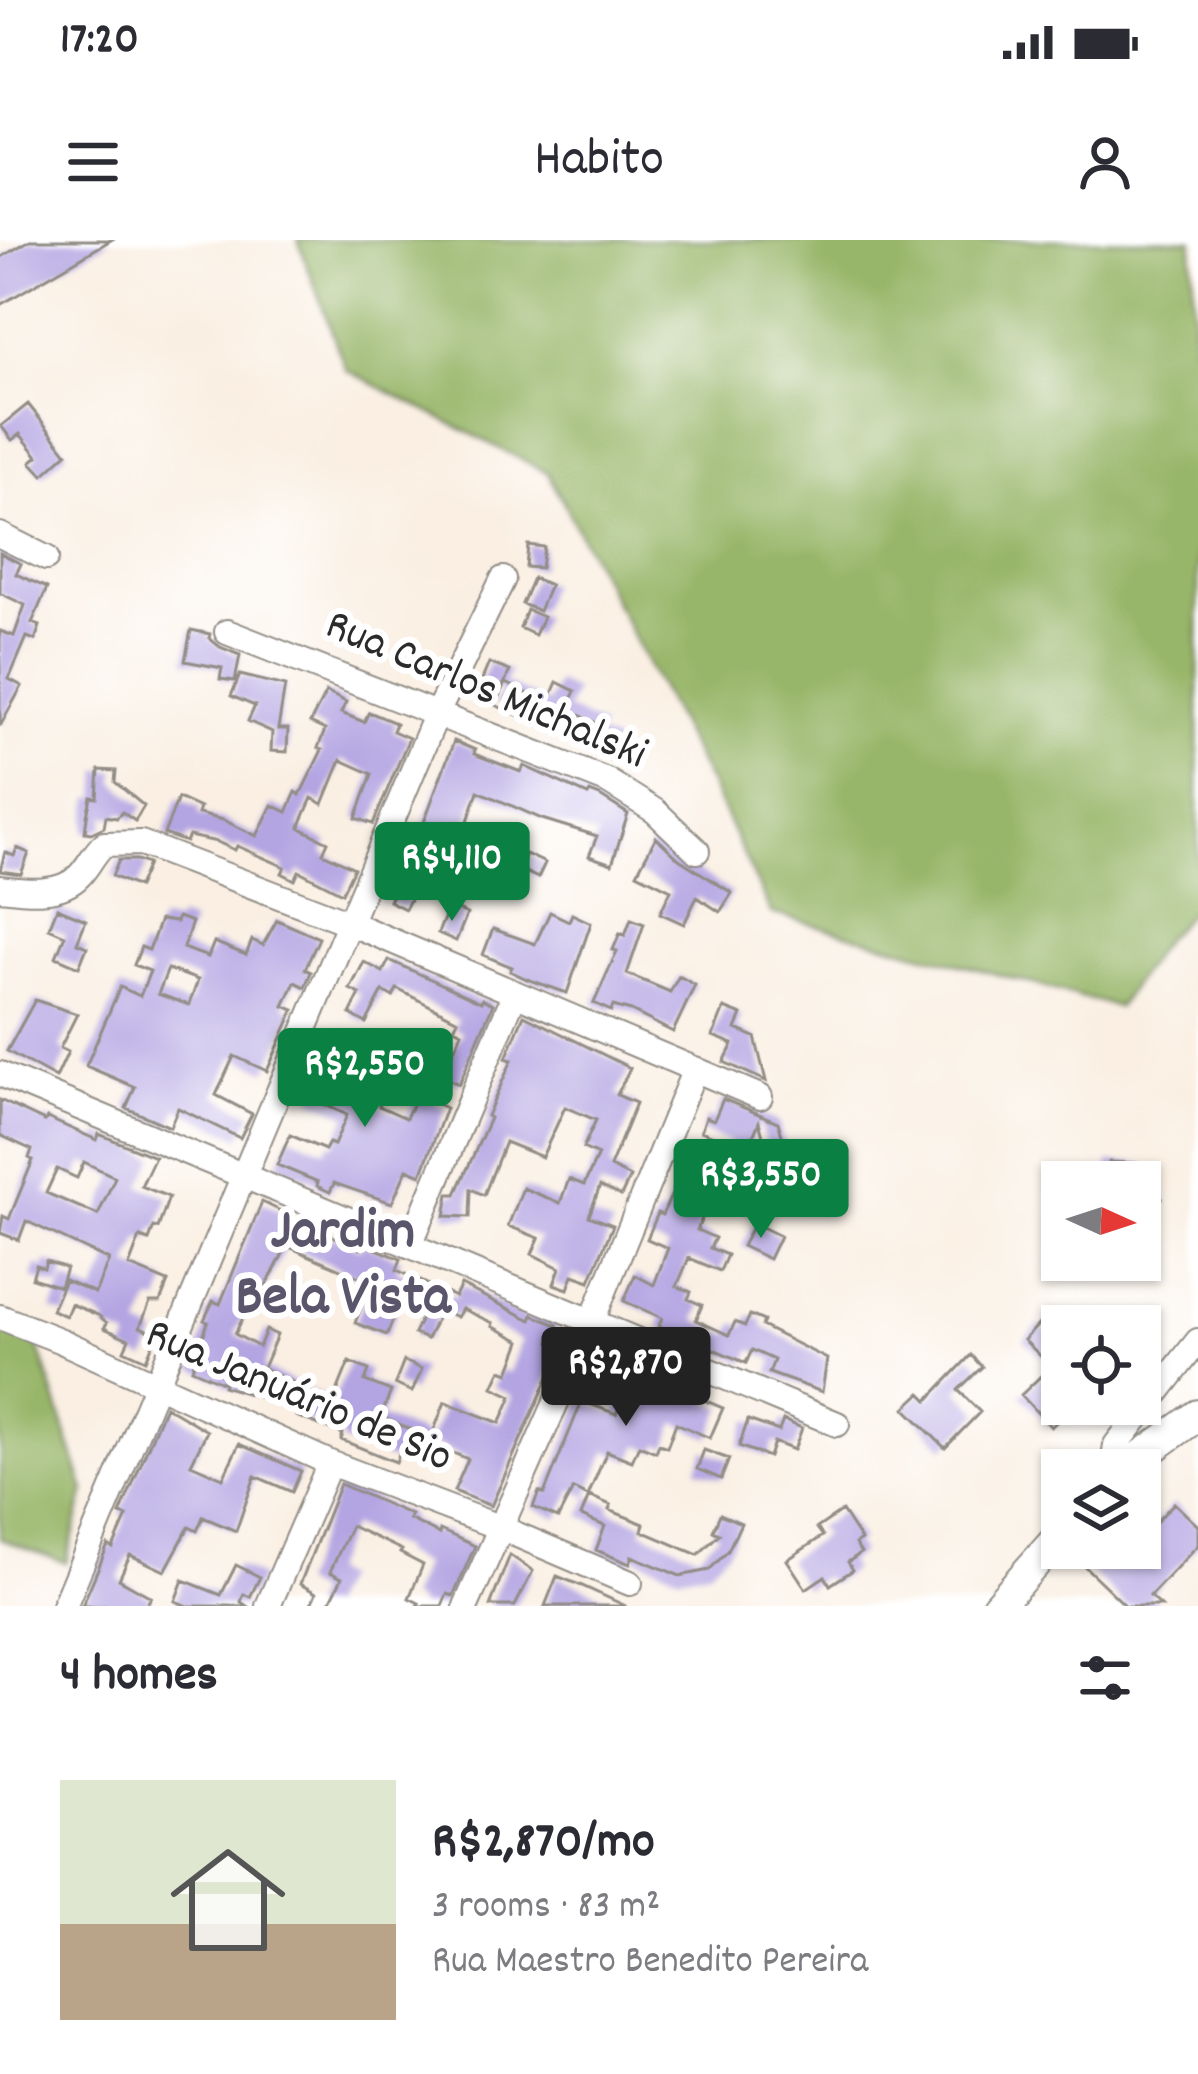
<!DOCTYPE html>
<meta charset="utf-8">
<style>
body{margin:0;font-family:Dekko,sans-serif;background:#f7f7f7;color:#2b2b33;height:100vh;display:flex;flex-direction:column;font-size:45px;white-space:nowrap}
*{box-sizing:border-box;margin:0}
p{font-size:39px;color:#7c7c81}
.icon{flex:none;width:66px;height:66px;fill:none;stroke:currentColor;stroke-width:2;stroke-linecap:round;stroke-linejoin:round}
.map{position:relative;height:1366px;overflow:hidden}
.panel{display:flex;flex-direction:column;background:#fff;flex:1}
.panel>*{flex:none}
.needle{width:78px;rotate:93deg}
.controls{position:absolute;left:1041px;top:921px;display:grid;gap:24px}
.controls a{display:grid;place-items:center;width:120px;height:120px;border-radius:0px;background:#fff;box-shadow:0 3px 9px #0004;font-size:60px}
.price{position:absolute;translate:-50% -102px;padding:0 27px;border-radius:12px;background:#0b8043;color:#fff;font-size:39px;line-height:78px;filter:drop-shadow(0 3px 6px #0008)}
.price::after{content:'';position:absolute;left:50%;top:72px;width:36px;height:27px;margin-left:-18px;background:inherit;clip-path:polygon(0 0,100% 0,50% 100%)}
.price.selected{background:#222;color:#fff}
ul{padding:0;list-style:none}
li{display:flex;align-items:center;gap:36px;height:300px;padding:0 60px}
li+li{border-top:3px solid #e1e1e2}
li span{display:grid;place-items:center;flex:none;width:336px;height:240px;border-radius:0px;color:#555}
li>.icon{margin-inline-start:auto}
span .icon{width:144px;height:144px;fill:#fffc;stroke-width:1}
li b{font-size:51px}
h2{display:flex;justify-content:space-between;align-items:center;height:144px;padding:0 60px;font-size:51px}
.status{display:flex;justify-content:space-between;align-items:center;height:84px;padding:0 60px;background:#fff;direction:ltr}
.status svg{height:33px;fill:currentColor}
header{display:flex;justify-content:space-between;align-items:center;height:156px;padding:0 60px;background:#fff;font-size:54px;font-weight:600}
.map>svg:first-child{display:block}
.forest{fill:#98b669;stroke:#62704a;stroke-width:3}
.building{fill:#b3a4e2;fill-rule:evenodd}
.lines{fill:none;stroke-linecap:round;stroke-linejoin:round}
.minor-casing{stroke:#928d86;stroke-width:28}
.major-casing{stroke:#928d86;stroke-width:34}
.minor{stroke:#fff;stroke-width:24}
.major{stroke:#fff;stroke-width:30}
.labels{text-anchor:middle;dominant-baseline:central;stroke-width:12;stroke-linejoin:round;paint-order:stroke}
.street-label{font-size:45px;fill:#2b2b2b;stroke:#fff}
.district-label{font-size:57px;font-weight:bold;fill:#5b556b;stroke:#fff}
</style>
<div class="status"><b>17:20</b><svg viewBox="0 0 49 12"><path d="M0 12V9h3v3zM5 12V6h3v6zM10 12V3h3v9zM15 12V0h3v12zM26 1h20v11H26zM47 4h2v5h-2z"/></svg></div>
<header><svg class="icon" aria-label="menu" viewBox="0 0 24 24"><path d="M4 6h16M4 12h16M4 18h16"/></svg>Habito<svg class="icon" aria-label="person" viewBox="0 0 24 24"><circle cx="12" cy="8" r="4"/><path d="M4 21q1-7 8-7t8 7"/></svg></header>
<div class="map">
<svg width="1198" height="1366" viewBox="0 0 1198 1366">
<rect width="100%" height="100%" fill="#fff"/>
<filter id="ink" filterUnits="userSpaceOnUse"><feTurbulence type="fractalNoise" baseFrequency=".00833" numOctaves="2"/><feDisplacementMap in="SourceGraphic" scale="24" xChannelSelector="R" yChannelSelector="G"/><feConvolveMatrix kernelMatrix="1 2 1 2 8 2 1 2 1" color-interpolation-filters="sRGB"/></filter>
<filter id="wash" filterUnits="userSpaceOnUse"><feTurbulence type="fractalNoise" baseFrequency=".004" numOctaves="4" result="noise"/><feDisplacementMap in="SourceGraphic" scale="48" xChannelSelector="R" yChannelSelector="G"/><feGaussianBlur stdDeviation="2.7" result="paint"/><feColorMatrix in="noise" values="0 0 0 0 0 0 0 0 0 0 0 0 0 0 0 0 0 1.4 0 .05"/><feComposite in="paint" operator="in"/></filter>
<g filter="url(#wash)">
<rect width="100%" height="100%" fill="#faefe2"/>
<!-- forest -->
<path class="forest" d="M 298,0 L 1192,0 L 1194,106 L 1198,110 L 1198,665 L 1165,698 L 1118,767 L 771,673 L 713,550 L 548,233 L 346,130 Z
M 0,1087 L 37,1102 L 85,1251 L 66,1323 L 0,1299 Z"/>
<g id="blocks">
<!-- building -->
<path class="building" d="M 30,0 L 111,0 L 0,65 L 0,18 Z
M 28,164 L 67,213 L 43,235 L 31,222 L 38,216 L 20,194 L 12,200 L 1,186 Z
M 528,305 L 544,307 L 541,328 L 526,327 Z
M 0,313 L 21,324 L 16,334 L 47,348 L 32,383 L 40,386 L 35,400 L 27,397 L 9,439 L 22,446 L 0,486 L 0,391 L 14,396 L 25,365 L 0,353 Z
M 533,338 L 550,345 L 539,371 L 522,364 Z
M 527,370 L 543,377 L 535,395 L 520,388 Z
M 191,390 L 210,394 L 209,398 L 220,407 L 240,415 L 235,441 L 220,439 L 222,428 L 185,421 Z
M 489,423 L 510,431 L 501,450 L 481,442 Z
M 240,435 L 285,446 L 278,489 L 288,489 L 287,512 L 271,511 L 272,492 L 248,481 L 255,466 L 231,456 Z
M 557,442 L 575,451 L 567,469 L 602,486 L 598,495 L 620,504 L 613,521 L 591,512 L 593,506 L 559,489 L 558,493 L 495,465 L 505,443 L 548,463 Z
M 326,452 L 346,462 L 341,473 L 364,482 L 369,472 L 396,483 L 393,491 L 409,498 L 373,584 L 356,578 L 372,534 L 341,520 L 323,564 L 312,558 L 301,583 L 300,588 L 328,602 L 323,613 L 354,628 L 342,653 L 299,631 L 295,640 L 282,633 L 285,627 L 237,606 L 235,610 L 217,602 L 189,596 L 186,602 L 164,594 L 178,558 L 200,568 L 198,574 L 223,580 L 257,596 L 272,565 L 287,572 L 296,552 L 300,555 L 322,510 L 318,508 L 325,490 L 310,483 Z
M 454,501 L 475,510 L 474,514 L 521,532 L 524,526 L 588,555 L 590,552 L 600,556 L 628,574 L 612,624 L 589,616 L 597,596 L 542,579 L 478,551 L 467,584 L 479,589 L 468,620 L 514,638 L 509,652 L 485,642 L 482,649 L 471,647 L 445,636 L 434,661 L 414,652 L 405,669 L 389,661 L 400,639 L 395,638 L 402,621 L 419,628 L 429,602 L 418,598 Z
M 99,530 L 116,531 L 115,542 L 144,566 L 135,581 L 122,572 L 117,578 L 106,576 L 104,587 L 91,593 L 85,592 L 87,576 L 91,557 L 97,558 Z
M 656,597 L 679,619 L 732,653 L 720,672 L 697,657 L 684,684 L 660,673 L 671,650 L 637,633 Z
M 17,608 L 29,613 L 21,634 L 0,631 L 5,612 L 14,616 Z
M 526,614 L 545,623 L 538,638 L 519,629 Z
M 119,620 L 137,620 L 148,624 L 138,647 L 112,636 Z
M 449,666 L 467,674 L 456,701 L 438,693 Z
M 57,668 L 86,680 L 77,703 L 87,707 L 79,727 L 56,717 L 65,695 L 49,688 Z
M 550,672 L 569,681 L 572,674 L 591,683 L 567,753 L 527,739 L 510,731 L 512,727 L 483,715 L 493,689 L 535,704 Z
M 178,677 L 192,682 L 183,708 L 208,717 L 214,702 L 246,715 L 252,700 L 263,705 L 277,680 L 319,698 L 305,729 L 311,732 L 305,747 L 295,742 L 284,766 L 294,770 L 267,831 L 234,816 L 216,855 L 252,874 L 240,898 L 178,868 L 170,887 L 126,868 L 135,847 L 86,826 L 120,747 L 140,756 L 150,731 L 134,725 L 141,707 L 149,710 L 160,680 L 176,682 ZM 168,729 L 198,740 L 189,765 L 158,754 Z
M 631,679 L 644,684 L 627,734 L 670,752 L 679,736 L 695,745 L 673,792 L 631,771 L 613,766 L 611,771 L 594,763 L 617,711 L 613,710 L 620,693 L 625,695 Z
M 389,720 L 481,762 L 482,759 L 493,764 L 459,844 L 426,829 L 434,811 L 450,819 L 462,792 L 454,788 L 458,780 L 397,749 L 393,757 L 383,751 L 366,783 L 350,774 L 360,754 L 350,749 L 364,722 L 383,732 Z
M 35,760 L 77,774 L 60,808 L 68,812 L 56,838 L 7,811 Z
M 724,768 L 742,775 L 736,789 L 755,797 L 766,841 L 724,822 L 733,804 L 713,796 Z
M 524,775 L 630,828 L 617,855 L 636,863 L 610,927 L 630,937 L 621,956 L 600,946 L 589,976 L 613,985 L 590,1041 L 573,1035 L 568,1049 L 554,1044 L 560,1028 L 532,1014 L 539,998 L 508,986 L 523,948 L 560,963 L 569,939 L 584,945 L 598,915 L 583,908 L 596,880 L 565,867 L 542,917 L 505,902 L 484,955 L 471,949 L 470,977 L 445,976 L 449,954 L 456,954 L 490,878 L 487,876 L 512,820 L 506,818 Z
M 340,796 L 379,812 L 375,827 L 380,829 L 376,838 L 389,844 L 379,866 L 406,878 L 417,855 L 446,868 L 421,935 L 407,929 L 392,963 L 334,943 L 330,952 L 317,946 L 318,942 L 277,925 L 290,895 L 325,910 L 329,903 L 334,905 L 347,875 L 312,859 Z
M 723,859 L 778,882 L 788,915 L 774,919 L 771,925 L 759,882 L 740,929 L 716,936 L 730,903 L 701,891 L 706,877 L 714,880 Z
M 0,860 L 45,881 L 47,878 L 97,900 L 99,894 L 155,917 L 141,946 L 169,957 L 158,988 L 154,987 L 149,1000 L 140,997 L 129,1026 L 168,1042 L 160,1062 L 150,1062 L 140,1087 L 157,1094 L 146,1120 L 124,1110 L 129,1099 L 104,1088 L 107,1083 L 98,1075 L 71,1064 L 66,1076 L 52,1070 L 65,1040 L 95,1053 L 109,1020 L 26,981 L 19,1000 L 0,993 L 3,976 L 9,979 L 33,920 L 29,918 L 32,910 L 0,895 ZM 84,922 L 115,937 L 98,975 L 46,953 L 57,929 L 77,938 Z
M 1109,922 L 1140,923 L 1143,936 L 1162,958 L 1140,976 L 1140,942 L 1107,942 Z
M 698,932 L 718,941 L 697,990 L 715,998 L 710,1008 L 727,1015 L 720,1031 L 689,1018 L 677,1046 L 691,1052 L 688,1059 L 702,1065 L 696,1080 L 729,1095 L 735,1082 L 745,1086 L 750,1075 L 764,1081 L 762,1086 L 827,1119 L 822,1152 L 769,1133 L 774,1120 L 752,1110 L 746,1123 L 659,1086 L 662,1078 L 624,1061 L 635,1035 L 654,1045 L 668,1008 L 647,999 L 658,973 L 662,975 L 673,952 L 686,957 Z
M 262,962 L 360,1009 L 362,1003 L 401,1019 L 397,1030 L 455,1057 L 461,1045 L 531,1080 L 533,1075 L 557,1085 L 550,1102 L 562,1107 L 491,1266 L 454,1251 L 468,1219 L 429,1203 L 445,1162 L 500,1183 L 512,1156 L 493,1147 L 501,1130 L 509,1133 L 521,1101 L 492,1086 L 493,1083 L 462,1069 L 457,1077 L 441,1070 L 427,1099 L 414,1094 L 428,1063 L 404,1052 L 387,1095 L 355,1083 L 371,1042 L 287,1006 L 254,1070 L 248,1067 L 235,1094 L 259,1107 L 266,1090 L 277,1095 L 263,1128 L 328,1159 L 334,1159 L 349,1122 L 369,1130 L 365,1141 L 391,1151 L 381,1177 L 428,1196 L 421,1214 L 402,1206 L 396,1222 L 341,1200 L 343,1194 L 296,1176 L 298,1169 L 223,1146 L 224,1143 L 192,1129 L 208,1082 L 204,1080 L 213,1061 L 220,1064 Z
M 754,983 L 780,996 L 769,1019 L 742,1006 Z
M 46,1021 L 66,1028 L 60,1047 L 32,1038 L 36,1025 L 44,1028 Z
M 1039,1084 L 1062,1107 L 1062,1122 L 1055,1130 L 1024,1100 Z
M 1140,1090 L 1157,1106 L 1140,1125 Z
M 971,1115 L 982,1127 L 958,1150 L 980,1172 L 945,1208 L 905,1168 L 921,1153 L 928,1160 Z
M 627,1120 L 641,1127 L 644,1121 L 699,1145 L 694,1156 L 723,1168 L 710,1198 L 676,1183 L 667,1207 L 659,1204 L 656,1212 L 639,1205 L 632,1221 L 607,1211 L 588,1256 L 573,1249 L 558,1278 L 533,1267 L 539,1252 L 544,1254 L 582,1161 L 616,1174 L 629,1143 L 618,1138 Z
M 404,1121 L 422,1129 L 412,1152 L 395,1144 Z
M 1045,1132 L 1062,1150 L 1062,1164 L 1075,1164 L 1051,1187 L 1021,1155 Z
M 165,1166 L 207,1191 L 191,1224 L 223,1238 L 239,1204 L 301,1231 L 292,1252 L 255,1236 L 236,1291 L 203,1277 L 197,1291 L 189,1287 L 165,1331 L 130,1315 L 119,1339 L 151,1357 L 146,1366 L 82,1366 L 108,1305 L 113,1308 L 127,1276 L 120,1274 Z
M 748,1180 L 779,1191 L 783,1180 L 802,1188 L 794,1210 L 774,1202 L 769,1217 L 739,1206 Z
M 704,1210 L 729,1219 L 721,1239 L 697,1229 Z
M 340,1244 L 411,1275 L 409,1279 L 439,1294 L 440,1290 L 475,1306 L 453,1356 L 447,1354 L 442,1366 L 417,1366 L 419,1363 L 409,1358 L 423,1325 L 400,1313 L 402,1310 L 351,1286 L 330,1332 L 342,1338 L 328,1366 L 310,1366 L 316,1353 L 300,1344 Z
M 589,1256 L 611,1265 L 609,1270 L 644,1284 L 642,1291 L 698,1315 L 719,1294 L 713,1291 L 720,1274 L 741,1283 L 728,1311 L 709,1330 L 680,1336 L 632,1316 L 630,1324 L 596,1310 L 605,1286 L 581,1276 Z
M 1174,1263 L 1198,1286 L 1198,1305 L 1150,1356 L 1161,1366 L 1126,1366 L 1076,1318 L 1085,1308 L 1140,1308 L 1140,1299 Z
M 842,1271 L 861,1300 L 855,1304 L 861,1313 L 848,1322 L 853,1330 L 830,1345 L 825,1336 L 806,1349 L 787,1320 L 823,1296 L 817,1288 Z
M 510,1315 L 533,1331 L 515,1366 L 490,1366 Z
M 236,1325 L 260,1337 L 250,1357 L 244,1354 L 241,1362 L 247,1366 L 187,1366 L 175,1361 L 183,1340 L 221,1355 Z
M 557,1336 L 582,1346 L 626,1366 L 545,1366 Z"/>
</g>
</g>
<g filter="url(#ink)">
<use href="#blocks" fill-opacity="0" stroke="#928d86" stroke-width="3"/>
<g class="lines">
<defs>
<path id="minor" d="M 0,295 L 46,318
M 227,392 L 607,541 L 655,571 L 697,611
M 0,648 C 25,651 60,656 79,636 C 89,626 93,614 104,604 L 141,603 L 352,684 L 760,857
M 0,834 L 837,1184
M 410,1005 L 515,753
M 0,1077 L 59,1100 L 330,1223 L 501,1288 L 630,1343
M 1112,1230 L 1116,1205 L 1198,1101
M 64,1366 L 437,473 L 503,339
M 268,1366 L 330,1223
M 466,1366 L 592,1081 L 695,829"/>
<path id="major" d="M 1122,1230 L 1198,1175
M 997,1366 L 1062,1293"/>
</defs>
<!-- minor casing -->
<use href="#minor" class="minor-casing"/>
<!-- major casing -->
<use href="#major" class="major-casing"/>
<!-- minor -->
<use href="#minor" class="minor"/>
<!-- major -->
<use href="#major" class="major"/>
</g>
</g>
<g class="labels">
<!-- street labels -->
<g class="street-label">
<text transform="translate(485 452) rotate(23)">Rua Carlos Michalski</text>
<text transform="translate(298 1158) rotate(23)">Rua Januário de Sio</text>
</g>
<!-- district labels -->
<g class="district-label">
<text x="343" y="995">Jardim<tspan x="343" dy="66">Bela Vista</tspan></text>
</g>
</g>
</svg>
<div class="controls">
<a><svg class="needle" viewBox="-14 -14 28 28"><path d="M0-13l5 13h-10z" fill="#e53935"/><path d="M0 13l5-13h-10z" fill="#7c7c81"/></svg></a>
<a><svg class="icon" aria-label="locate" viewBox="0 0 24 24"><circle cx="12" cy="12" r="6"/><path d="M12 2v4M12 18v4M2 12h4M18 12h4"/></svg></a>
<a><svg class="icon" aria-label="layers" viewBox="0 0 24 24"><path d="M12 4l9 5-9 5-9-5zM3 14l9 5 9-5"/></svg></a>
</div>
<b class="price" style="left:452px;top:684px">R$4,110</b>
<b class="price" style="left:365px;top:890px">R$2,550</b>
<b class="price" style="left:761px;top:1001px">R$3,550</b>
<b class="price selected" style="left:626px;top:1189px">R$2,870</b>
</div>
<section class="panel">
<h2>4 homes<svg class="icon" aria-label="filters" viewBox="0 0 24 24"><path d="M4 7h16M4 17h16"/><circle cx="9" cy="7" r="2"/><circle cx="15" cy="17" r="2"/></svg></h2>
<ul>
<li><span style="background:linear-gradient(#dfe7d0 60%,#b9a48a 0)"><svg class="icon" aria-label="home" viewBox="0 0 24 24"><path d="M3 11l9-7 9 7M6 9v11h12V9"/></svg></span><div><b>R$2,870/mo</b><p>3 rooms · 83 m²</p><p>Rua Maestro Benedito Pereira</p></div></li>
</ul>
</section>
